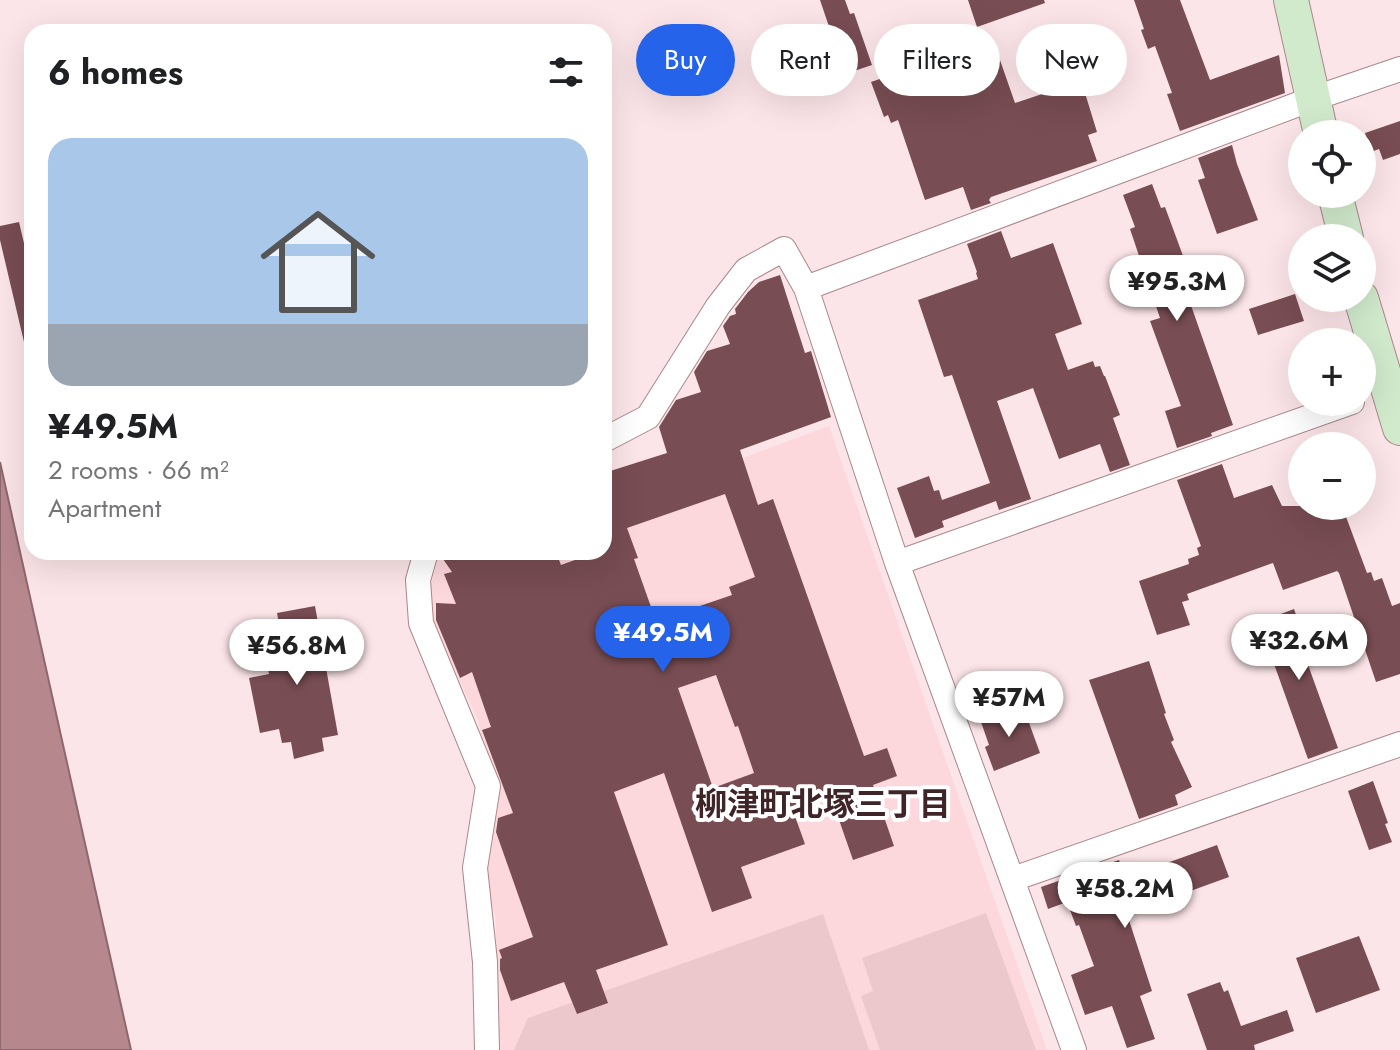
<!DOCTYPE html>
<meta charset="utf-8">
<style>
body{margin:0;font-family:Jost,"Noto Sans JP",sans-serif;background:#f2f2f2;color:#202124;height:100vh;display:flex;flex-direction:column;font-size:30px;white-space:nowrap}
*{box-sizing:border-box;margin:0}
p{font-size:26px;color:#757577}
.icon{flex:none;width:44px;height:44px;fill:none;stroke:currentColor;stroke-width:2;stroke-linecap:round;stroke-linejoin:round}
.map{position:relative;flex:1;overflow:hidden}
.panel{position:absolute;left:24px;top:24px;width:588px;height:536px;display:flex;flex-direction:column;background:#fff;border-radius:24px;box-shadow:0 8px 32px #0002}
.panel>*{flex:none}
.banner{position:absolute;left:636px;top:24px;width:644px;height:72px;display:flex;gap:16px}
.fabs{position:absolute;left:1288px;top:120px;display:grid;gap:16px}
.fabs a{display:grid;place-items:center;width:88px;height:88px;border-radius:50%;background:#fff;box-shadow:0 8px 32px #0002;font-size:40px}
.price{position:absolute;translate:-50% -68px;padding:0 18px;border-radius:28px;background:#fff;color:#222;font-size:26px;line-height:52px;filter:drop-shadow(0 2px 4px #0008)}
.price::after{content:'';position:absolute;left:50%;top:48px;width:24px;height:18px;margin-left:-12px;background:inherit;clip-path:polygon(0 0,100% 0,50% 100%)}
.price.current{background:#2563eb;color:#fff}
ul{padding:0;list-style:none}
li{display:grid;align-content:center;gap:16px;height:424px;padding:0 24px}
li+li{border-top:2px solid #e0e0e0}
li span{display:grid;place-items:center;height:248px;border-radius:24px;color:#555}
li>.icon{margin-inline-start:auto}
span .icon{width:144px;height:144px;fill:#fffc;stroke-width:1}
li b{font-size:34px}
h2{display:flex;justify-content:space-between;align-items:center;height:96px;padding:0 24px;font-size:34px}
.chip{padding:0 28px;border-radius:36px;background:#fff;box-shadow:0 8px 32px #0002;font-size:28px;line-height:72px}
.chip.current{background:#2563eb;color:#fff}
.map>svg:first-child{display:block}
.built{fill:#fcd7dc}
.green{fill:#ecc8cc}
.water{fill:#b7878e;stroke:#8d686d;stroke-width:2}
.building{fill:#784d53;fill-rule:evenodd}
.lines{fill:none;stroke-linecap:round;stroke-linejoin:round}
.street-casing{stroke:#a9878c;stroke-width:26}
.secondary-casing{stroke:#a9878c;stroke-width:36}
.street{stroke:#fff;stroke-width:24}
.secondary{stroke:#d1eacc;stroke-width:34}
.labels{text-anchor:middle;dominant-baseline:central;stroke-width:8;stroke-linejoin:round;paint-order:stroke}
.neighbourhood-label{font-size:32px;font-weight:bold;fill:#3f2428;stroke:#fff}
</style>
<div class="map">
<svg width="1400" height="1050" viewBox="0 0 1400 1050">
<rect width="100%" height="100%" fill="#fce5e8"/>
<!-- built -->
<path class="built" d="M 829,426 L 1047,1050 L 495,1050 L 496,918 L 480,863 L 492,788 L 478,720 L 432,621 L 430,590 L 438,557 L 444,552 L 604,552 L 604,509 Z"/>
<!-- green -->
<path class="green" d="M 986,913 L 1036,1050 L 880,1050 L 861,996 L 873,991 L 862,958 Z
M 823,914 L 869,1050 L 514,1050 L 528,1018 Z"/>
<!-- water -->
<path class="water" d="M 0,462 L 131,1050 L 0,1050 Z"/>
<!-- building -->
<path class="building" d="M 820,0 L 845,0 L 850,14 L 854,13 L 872,65 L 845,74 Z
M 968,0 L 1044,0 L 1045,3 L 977,27 Z
M 1134,0 L 1180,0 L 1210,80 L 1279,55 L 1285,93 L 1180,131 L 1167,94 L 1172,93 L 1155,46 L 1148,49 L 1141,30 L 1144,29 Z
M 993,40 L 1015,103 L 1072,84 L 1076,96 L 1085,93 L 1097,132 L 1088,135 L 1097,161 L 991,197 L 989,200 L 991,203 L 971,210 L 963,187 L 925,200 L 898,120 L 891,123 L 888,115 L 884,117 L 871,82 Z
M 1400,121 L 1400,154 L 1383,160 L 1379,149 L 1371,152 L 1365,133 Z
M 1232,145 L 1237,164 L 1258,220 L 1217,234 L 1198,180 L 1205,178 L 1198,158 Z
M 1152,184 L 1161,208 L 1165,207 L 1196,291 L 1187,294 L 1233,425 L 1211,433 L 1212,436 L 1177,448 L 1165,411 L 1181,406 L 1150,321 L 1160,318 L 1130,229 L 1135,227 L 1123,195 Z
M 19,222 L 32,277 L 32,341 L 24,342 L 0,240 L 0,226 Z
M 1001,231 L 1011,258 L 1053,243 L 1082,324 L 1055,334 L 1068,370 L 1093,361 L 1095,367 L 1100,366 L 1104,376 L 1105,376 L 1120,415 L 1113,418 L 1130,465 L 1110,472 L 1100,444 L 1059,459 L 1033,388 L 997,401 L 1031,499 L 999,510 L 996,501 L 942,521 L 944,527 L 915,538 L 897,488 L 929,476 L 934,491 L 939,490 L 942,500 L 990,483 L 952,375 L 944,377 L 918,300 L 978,279 L 976,273 L 977,272 L 967,244 Z
M 780,275 L 805,353 L 811,351 L 831,417 L 740,450 L 758,505 L 773,499 L 864,756 L 887,748 L 897,776 L 873,785 L 894,846 L 853,860 L 830,794 L 792,808 L 805,844 L 741,867 L 752,898 L 712,912 L 664,773 L 614,792 L 668,945 L 596,970 L 608,1003 L 577,1014 L 564,982 L 511,1001 L 500,970 L 500,959 L 502,958 L 499,950 L 533,937 L 496,832 L 498,818 L 513,813 L 482,730 L 491,727 L 472,672 L 460,678 L 436,620 L 436,603 L 456,604 L 444,574 L 452,572 L 443,559 L 454,552 L 556,552 L 561,565 L 597,552 L 604,552 L 604,473 L 667,453 L 659,427 L 676,400 L 701,392 L 694,372 L 707,351 L 730,344 L 723,326 L 730,316 L 736,314 L 735,309 L 748,292 L 759,282 ZM 725,494 L 755,577 L 729,587 L 732,595 L 656,621 L 634,559 L 638,558 L 627,528 ZM 716,675 L 735,727 L 738,726 L 754,773 L 713,788 L 678,688 Z
M 1295,294 L 1304,321 L 1258,335 L 1249,309 Z
M 1222,464 L 1234,498 L 1272,485 L 1282,506 L 1342,506 L 1367,573 L 1371,572 L 1374,581 L 1382,578 L 1392,606 L 1400,603 L 1400,674 L 1376,682 L 1339,573 L 1337,571 L 1283,590 L 1273,563 L 1187,594 L 1189,600 L 1182,602 L 1190,625 L 1157,635 L 1139,581 L 1189,564 L 1188,559 L 1199,555 L 1197,548 L 1201,546 L 1177,480 Z
M 315,606 L 338,735 L 322,738 L 324,751 L 294,759 L 291,742 L 282,743 L 279,729 L 260,733 L 249,678 L 269,674 L 267,664 L 286,660 L 277,613 Z
M 1294,609 L 1305,641 L 1307,640 L 1314,659 L 1307,662 L 1338,748 L 1308,759 L 1259,622 Z
M 1149,661 L 1166,713 L 1164,714 L 1174,740 L 1171,742 L 1192,787 L 1175,795 L 1178,805 L 1139,819 L 1089,680 Z
M 1021,708 L 1025,721 L 1028,720 L 1040,753 L 994,771 L 985,747 L 989,745 L 981,722 Z
M 1373,781 L 1388,823 L 1385,824 L 1392,842 L 1369,850 L 1348,791 Z
M 1217,845 L 1229,877 L 1127,914 L 1152,991 L 1140,996 L 1155,1039 L 1127,1048 L 1112,1006 L 1085,1015 L 1071,975 L 1094,966 L 1079,925 L 1076,926 L 1067,902 L 1048,909 L 1041,887 L 1119,860 L 1125,878 Z
M 1359,936 L 1380,990 L 1316,1013 L 1296,958 Z
M 1220,982 L 1224,992 L 1228,990 L 1241,1026 L 1287,1010 L 1294,1031 L 1254,1045 L 1255,1050 L 1207,1050 L 1187,994 Z"/>
<g class="lines">
<defs>
<path id="street" d="M 806,288 L 1312,99 L 1400,69
M 604,440 L 648,417 L 718,306 L 746,270 L 784,249 L 806,288 L 897,563 L 1074,1050
M 426,552 L 418,580 L 421,623 L 488,786 L 475,868 L 485,962 L 487,1050
M 897,563 L 1352,402
M 1013,879 L 1400,744"/>
<path id="secondary" d="M 1291,0 L 1321,134
M 1335,194 L 1346,238
M 1361,298 L 1400,428"/>
</defs>
<!-- street casing -->
<use href="#street" class="street-casing"/>
<!-- secondary casing -->
<use href="#secondary" class="secondary-casing"/>
<!-- street -->
<use href="#street" class="street"/>
<!-- secondary -->
<use href="#secondary" class="secondary"/>
</g>
<g class="labels">
<!-- neighbourhood labels -->
<g class="neighbourhood-label">
<text x="823" y="804">柳津町北塚三丁目</text>
</g>
</g>
</svg>
<div class="fabs">
<a><svg class="icon" aria-label="locate" viewBox="0 0 24 24"><circle cx="12" cy="12" r="6"/><path d="M12 2v4M12 18v4M2 12h4M18 12h4"/></svg></a>
<a><svg class="icon" aria-label="layers" viewBox="0 0 24 24"><path d="M12 4l9 5-9 5-9-5zM3 14l9 5 9-5"/></svg></a>
<a>+</a>
<a>−</a>
</div>
<b class="price" style="left:1177px;top:323px">¥95.3M</b>
<b class="price current" style="left:663px;top:674px">¥49.5M</b>
<b class="price" style="left:1299px;top:682px">¥32.6M</b>
<b class="price" style="left:297px;top:687px">¥56.8M</b>
<b class="price" style="left:1009px;top:739px">¥57M</b>
<b class="price" style="left:1125px;top:930px">¥58.2M</b>
<div class="banner">
<a class="chip current">Buy</a>
<a class="chip">Rent</a>
<a class="chip">Filters</a>
<a class="chip">New</a>
</div>
<section class="panel">
<h2>6 homes<svg class="icon" aria-label="filters" viewBox="0 0 24 24"><path d="M4 7h16M4 17h16"/><circle cx="9" cy="7" r="2"/><circle cx="15" cy="17" r="2"/></svg></h2>
<ul>
<li><span style="background:linear-gradient(#a9c7e8 75%,#9aa5b1 0)"><svg class="icon" aria-label="home" viewBox="0 0 24 24"><path d="M3 11l9-7 9 7M6 9v11h12V9"/></svg></span><div><b>¥49.5M</b><p>2 rooms · 66 m²</p><p>Apartment</p></div></li>
</ul>
</section>
</div>
